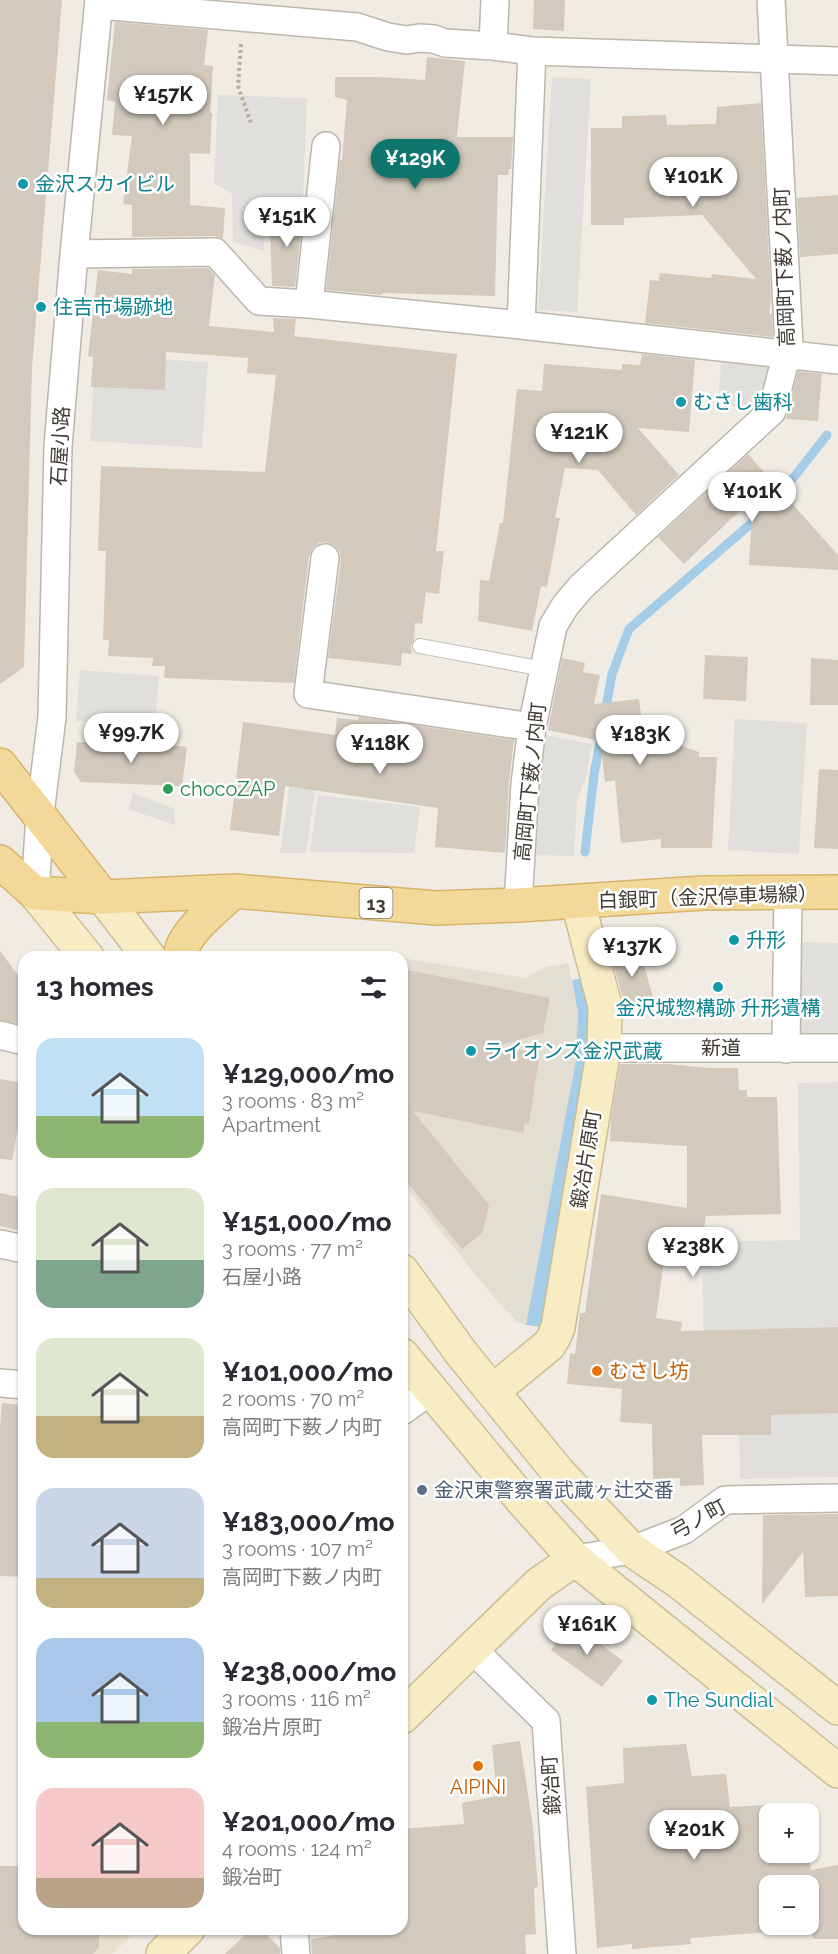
<!DOCTYPE html>
<meta charset="utf-8">
<style>
body{margin:0;font-family:Raleway,"Noto Sans JP",sans-serif;background:#f2f2f3;color:#2b2b33;height:100vh;display:flex;flex-direction:column;font-size:22px;white-space:nowrap}
*{box-sizing:border-box;margin:0}
p{font-size:20px;color:#7c7c81}
.icon{flex:none;width:33px;height:33px;fill:none;stroke:currentColor;stroke-width:2;stroke-linecap:round;stroke-linejoin:round}
.map{position:relative;flex:1;overflow:hidden}
.side{position:absolute;left:18px;top:951px;width:390px;height:984px;display:flex;flex-direction:column;background:#fff;border-radius:18px;box-shadow:0 2px 4px #0004}
.side>*{flex:none}
.buttons{position:absolute;left:759px;top:1803px;display:grid;gap:12px}
.buttons a{display:grid;place-items:center;width:60px;height:60px;border-radius:12px;background:#fff;box-shadow:0 2px 4px #0004;font-size:30px}
.price{position:absolute;translate:-50% -51px;padding:0 14px;border-radius:21px;background:#fff;color:#222;font-size:20px;line-height:39px;filter:drop-shadow(0 2px 3px #0008)}
.price::after{content:'';position:absolute;left:50%;top:36px;width:18px;height:14px;margin-left:-9px;background:inherit;clip-path:polygon(0 0,100% 0,50% 100%)}
.price.active{background:#0f766e;color:#fff}
ul{padding:0;list-style:none}
li{display:flex;align-items:center;gap:18px;height:150px;padding:0 18px}
li span{display:grid;place-items:center;flex:none;width:168px;height:120px;border-radius:18px;color:#555}
li>.icon{margin-inline-start:auto}
span .icon{width:72px;height:72px;fill:#fffc;stroke-width:1}
li b{font-size:26px}
h2{display:flex;justify-content:space-between;align-items:center;height:72px;padding:0 18px;font-size:26px}
.map>svg:first-child{display:block}
.residential{fill:#e3ded2}
.education{fill:#e8e1cf}
.parking{fill:#e1dfdc}
.water{fill:#a5cde7}
.lines{fill:none;stroke-linecap:round;stroke-linejoin:round}
.stream{stroke:#a5cde7;stroke-width:9}
.building{fill:#d3cabd;fill-rule:evenodd}
.lane-casing{stroke:#bdb6aa;stroke-width:16}
.street-casing{stroke:#bdb6aa;stroke-width:30}
.secondary-casing{stroke:#cbbe97;stroke-width:36}
.primary-casing{stroke:#d6b56b;stroke-width:36}
.path{stroke:#baaf9a;stroke-width:4;stroke-dasharray:3 3;stroke-linecap:butt}
.lane{stroke:#fff;stroke-width:14}
.street{stroke:#fff;stroke-width:27}
.secondary{stroke:#f8ecc5;stroke-width:33}
.primary{stroke:#f3d999;stroke-width:33}
.culture-dot{fill:#0f9aa8;stroke:#fff;stroke-width:2}
.leisure-dot{fill:#2e9e5b;stroke:#fff;stroke-width:2}
.food-dot{fill:#e8710a;stroke:#fff;stroke-width:2}
.service-dot{fill:#5c6f8a;stroke:#fff;stroke-width:2}
.labels{text-anchor:middle;dominant-baseline:central;stroke-width:5;stroke-linejoin:round;paint-order:stroke}
.shield{fill:#fff;stroke:#7a7671;stroke-width:1.5}
.shield-label{font-size:18px;font-weight:bold;fill:#413c34}
.culture-label{font-size:20px;fill:#0d838f;stroke:#fff;text-anchor:start}
.street-label{font-size:20px;fill:#413c34;stroke:#fff}
.leisure-label{font-size:20px;fill:#27864d;stroke:#fff;text-anchor:start}
.food-label{font-size:20px;fill:#c56008;stroke:#fff;text-anchor:start}
.service-label{font-size:20px;fill:#4e5e75;stroke:#fff;text-anchor:start}
</style>
<div class="map">
<svg width="838" height="1954" viewBox="0 0 838 1954">
<rect width="100%" height="100%" fill="#f0ece4"/>
<!-- residential -->
<path class="residential" d="M 402,958 L 526,978 L 542,968 L 568,963 L 578,1013 L 576,1060 L 526,1325 L 518,1323 L 491,1294 L 402,1182 Z"/>
<!-- education -->
<path class="education" d="M 24,1929 L 138,1929 L 112,1954 L 0,1954 Z"/>
<!-- parking -->
<path class="parking" d="M 552,77 L 591,79 L 577,312 L 538,310 Z
M 218,95 L 307,98 L 303,199 L 266,198 L 264,251 L 233,242 L 232,194 L 214,183 Z
M 137,358 L 208,362 L 202,448 L 90,441 L 94,380 Z
M 721,363 L 772,367 L 761,407 L 718,406 Z
M 80,670 L 159,676 L 155,727 L 76,721 Z
M 735,719 L 807,723 L 799,854 L 728,850 Z
M 541,734 L 592,744 L 586,777 L 577,801 L 574,856 L 530,855 Z
M 293,760 L 319,763 L 306,853 L 280,853 Z
M 133,793 L 175,809 L 175,825 L 128,809 Z
M 318,795 L 420,807 L 414,853 L 310,852 Z
M 796,942 L 838,943 L 838,1034 L 794,1033 Z
M 838,1082 L 838,1477 L 740,1479 L 739,1424 L 705,1425 L 702,1242 L 800,1240 L 798,1083 Z"/>
<!-- water -->
<path class="water" d="M 583,978 L 589,1011 L 588,1062 L 540,1327 L 526,1325 L 576,1060 L 578,1013 L 572,980 Z"/>
<g class="lines">
<!-- stream -->
<path class="stream" d="M 775,501 L 827,435
M 605,713 L 612,674 L 629,629 L 761,515
M 585,852 L 594,775 L 602,730"/>
</g>
<!-- building -->
<path class="building" d="M 0,0 L 62,0 L 32,368 L 24,667 L 0,684 Z
M 534,0 L 565,0 L 564,31 L 533,29 Z
M 115,22 L 208,30 L 204,65 L 213,66 L 210,113 L 212,113 L 210,154 L 190,153 L 190,205 L 225,208 L 223,239 L 215,236 L 132,237 L 132,205 L 123,204 L 132,136 L 112,135 L 115,102 L 107,100 Z
M 427,57 L 465,61 L 457,137 L 513,137 L 511,169 L 509,169 L 508,175 L 498,175 L 495,296 L 383,293 L 382,295 L 326,290 L 340,160 L 342,160 L 347,100 L 335,97 L 335,77 L 378,77 L 425,80 Z
M 761,103 L 771,298 L 769,314 L 772,314 L 773,337 L 645,323 L 650,280 L 659,281 L 660,273 L 711,278 L 712,274 L 756,279 L 702,215 L 624,218 L 624,225 L 591,225 L 591,128 L 622,128 L 622,116 L 666,115 L 667,125 L 716,124 L 717,107 Z
M 838,195 L 838,254 L 800,257 L 797,198 Z
M 288,203 L 304,205 L 295,287 L 272,286 L 270,230 L 285,232 Z
M 208,268 L 215,275 L 209,326 L 274,332 L 273,318 L 296,319 L 294,336 L 457,354 L 436,551 L 444,551 L 439,594 L 426,592 L 422,624 L 415,623 L 414,640 L 411,645 L 412,654 L 402,653 L 401,666 L 328,658 L 341,560 L 340,552 L 335,546 L 326,542 L 319,543 L 313,548 L 309,556 L 294,683 L 164,678 L 165,666 L 152,666 L 153,658 L 108,656 L 109,640 L 103,640 L 106,551 L 98,551 L 101,466 L 265,472 L 276,375 L 247,373 L 248,358 L 166,352 L 165,390 L 91,387 L 93,357 L 88,356 L 98,270 L 132,274 L 132,269 Z
M 642,354 L 695,360 L 689,432 L 638,428 L 679,475 L 636,515 L 598,470 L 565,468 L 555,518 L 560,518 L 547,587 L 541,586 L 532,631 L 478,621 L 480,580 L 489,581 L 500,523 L 503,523 L 517,389 L 542,391 L 544,364 L 622,370 L 622,364 L 640,365 Z
M 798,371 L 822,374 L 818,421 L 786,419 Z
M 748,454 L 838,555 L 838,570 L 749,565 L 753,498 L 684,564 L 658,537 Z
M 705,655 L 748,657 L 746,701 L 703,699 Z
M 562,658 L 585,663 L 583,672 L 600,675 L 594,704 L 639,699 L 645,746 L 679,745 L 699,752 L 699,757 L 717,757 L 712,848 L 661,848 L 661,839 L 621,843 L 615,780 L 605,782 L 600,741 L 548,730 Z
M 811,658 L 838,660 L 838,705 L 810,705 Z
M 359,717 L 514,740 L 509,783 L 505,853 L 435,847 L 438,808 L 285,786 L 279,836 L 230,830 L 243,722 L 335,735 L 337,718 L 358,720 Z
M 77,742 L 146,749 L 147,742 L 187,747 L 182,786 L 81,782 L 74,772 Z
M 819,769 L 838,770 L 838,849 L 814,848 Z
M 639,947 L 654,1001 L 626,1010 L 611,955 Z
M 0,951 L 24,983 L 24,1025 L 0,1020 Z
M 402,969 L 550,998 L 543,1033 L 490,1048 L 540,1052 L 529,1124 L 525,1123 L 523,1133 L 413,1111 L 489,1205 L 482,1233 L 462,1249 L 402,1176 Z
M 620,1064 L 667,1064 L 710,1068 L 738,1068 L 739,1090 L 747,1090 L 747,1097 L 777,1097 L 781,1214 L 706,1216 L 703,1237 L 668,1231 L 656,1318 L 682,1322 L 681,1331 L 838,1327 L 838,1413 L 771,1415 L 771,1435 L 702,1435 L 704,1485 L 680,1486 L 680,1478 L 653,1479 L 652,1424 L 620,1422 L 622,1389 L 567,1384 L 570,1353 L 575,1354 L 580,1313 L 585,1313 L 601,1194 L 687,1208 L 687,1146 L 610,1141 L 611,1118 Z
M 0,1079 L 24,1083 L 24,1097 L 12,1160 L 0,1159 Z
M 0,1193 L 24,1198 L 24,1232 L 0,1226 Z
M 2,1403 L 24,1405 L 24,1577 L 0,1576 L 0,1427 Z
M 838,1514 L 838,1596 L 805,1597 L 803,1552 L 762,1604 L 763,1515 Z
M 567,1628 L 579,1637 L 584,1632 L 623,1661 L 602,1687 L 551,1650 Z
M 520,1741 L 533,1827 L 538,1887 L 534,1888 L 536,1934 L 525,1935 L 526,1954 L 312,1954 L 311,1939 L 357,1932 L 357,1929 L 402,1929 L 402,1829 L 464,1824 L 462,1803 L 497,1796 L 492,1745 Z
M 686,1744 L 692,1776 L 726,1774 L 730,1807 L 765,1805 L 770,1829 L 770,1852 L 808,1852 L 811,1870 L 838,1865 L 838,1939 L 813,1939 L 812,1929 L 690,1938 L 691,1944 L 632,1949 L 632,1944 L 597,1948 L 586,1787 L 624,1783 L 623,1748 ZM 770,1886 L 808,1886 L 808,1924 L 770,1924 Z
M 0,1866 L 24,1866 L 24,1929 L 99,1929 L 99,1947 L 93,1954 L 0,1954 Z
M 251,1929 L 261,1929 L 280,1948 L 280,1954 L 225,1954 Z"/>
<g class="lines">
<defs>
<path id="lane" d="M 420,646 L 544,669"/>
<path id="street" d="M 99,5 L 357,27 L 388,37 L 407,40 L 419,38 L 434,39 L 445,43 L 493,46 L 495,0
M 493,46 L 532,51 L 838,61
M 74,254 L 215,252 L 259,301 L 309,304 L 521,325 L 838,360
M 309,304 L 326,146
M 521,325 L 532,51
M 325,558 L 308,694 L 532,727
M 35,893 L 40,814 L 52,717 L 58,446 L 74,254 L 99,0
M 518,905 L 525,784 L 532,727 L 553,626 L 565,606 L 581,587 L 772,411 L 789,345 L 771,0
M 0,1035 L 24,1041
M 604,1048 L 838,1048
M 786,1049 L 788,892
M 0,1244 L 24,1249
M 0,1383 L 24,1385
M 402,1411 L 431,1390
M 575,1559 L 632,1550 L 684,1530 L 725,1500 L 838,1498
M 471,1648 L 546,1721 L 562,1954
M 294,1929 L 296,1954"/>
<path id="secondary" d="M 35,893 L 87,957
M 103,897 L 149,957
M 402,1271 L 462,1354 L 558,1472 L 632,1550 L 678,1581 L 838,1708
M 402,1355 L 522,1500 L 575,1559 L 838,1771
M 493,1391 L 549,1345 L 554,1337 L 558,1327 L 604,1048 L 605,1006 L 578,902
M 402,1717 L 539,1584 L 575,1559
M 163,1954 L 188,1929"/>
<path id="primary" d="M 0,765 L 103,897
M 0,862 L 35,893 L 103,897 L 234,891 L 436,908 L 518,905 L 703,893 L 838,892
M 180,957 C 182,933 217,907 234,891"/>
</defs>
<!-- lane casing -->
<use href="#lane" class="lane-casing"/>
<!-- street casing -->
<use href="#street" class="street-casing"/>
<!-- secondary casing -->
<use href="#secondary" class="secondary-casing"/>
<!-- primary casing -->
<use href="#primary" class="primary-casing"/>
<!-- path -->
<path class="path" d="M 241,44 L 238,86 L 251,123"/>
<!-- lane -->
<use href="#lane" class="lane"/>
<!-- street -->
<use href="#street" class="street"/>
<!-- secondary -->
<use href="#secondary" class="secondary"/>
<!-- primary -->
<use href="#primary" class="primary"/>
</g>
<!-- markers -->
<g class="culture-dot">
<circle cx="23" cy="184" r="6"/>
<circle cx="41" cy="307" r="6"/>
<circle cx="681" cy="402" r="6"/>
<circle cx="734" cy="940" r="6"/>
<circle cx="718" cy="987" r="6"/>
<circle cx="471" cy="1051" r="6"/>
<circle cx="652" cy="1700" r="6"/>
</g>
<circle class="leisure-dot" cx="168" cy="789" r="6"/>
<g class="food-dot">
<circle cx="597" cy="1371" r="6"/>
<circle cx="478" cy="1766" r="6"/>
</g>
<circle class="service-dot" cx="422" cy="1490" r="6"/>
<g class="labels">
<!-- shield labels -->
<rect class="shield" x="359.5" y="888" width="33" height="30" rx="4.5"/>
<g class="shield-label">
<text x="376" y="903">13</text>
</g>
<!-- culture labels -->
<g class="culture-label">
<text x="35" y="184">金沢スカイビル</text>
<text x="53" y="307">住吉市場跡地</text>
<text x="693" y="402">むさし歯科</text>
<text x="746" y="940">升形</text>
<text x="718" y="1008" text-anchor="middle">金沢城惣構跡 升形遺構</text>
<text x="483" y="1051">ライオンズ金沢武蔵</text>
<text x="664" y="1700">The Sundial</text>
</g>
<!-- street labels -->
<g class="street-label">
<text transform="translate(784 267) rotate(-92)">高岡町下薮ノ内町</text>
<text transform="translate(60 446) rotate(-87)">石屋小路</text>
<text transform="translate(530 782) rotate(-84)">高岡町下薮ノ内町</text>
<text transform="translate(708 897) rotate(-2)">白銀町（金沢停車場線）</text>
<text x="721" y="1048">新道</text>
<text transform="translate(586 1159) rotate(-81)">鍛冶片原町</text>
<text transform="translate(698 1519) rotate(-29)">弓ノ町</text>
<text transform="translate(551 1785) rotate(-94)">鍛冶町</text>
</g>
<!-- leisure labels -->
<g class="leisure-label">
<text x="180" y="789">chocoZAP</text>
</g>
<!-- food labels -->
<g class="food-label">
<text x="609" y="1371">むさし坊</text>
<text x="478" y="1787" text-anchor="middle">AIPINI</text>
</g>
<!-- service labels -->
<g class="service-label">
<text x="434" y="1490">金沢東警察署武蔵ヶ辻交番</text>
</g>
</g>
</svg>
<div class="buttons">
<a>+</a>
<a>−</a>
</div>
<b class="price" style="left:163px;top:126px">¥157K</b>
<b class="price active" style="left:415px;top:190px">¥129K</b>
<b class="price" style="left:693px;top:208px">¥101K</b>
<b class="price" style="left:287px;top:248px">¥151K</b>
<b class="price" style="left:579px;top:464px">¥121K</b>
<b class="price" style="left:752px;top:523px">¥101K</b>
<b class="price" style="left:131px;top:764px">¥99.7K</b>
<b class="price" style="left:640px;top:766px">¥183K</b>
<b class="price" style="left:380px;top:775px">¥118K</b>
<b class="price" style="left:632px;top:978px">¥137K</b>
<b class="price" style="left:693px;top:1278px">¥238K</b>
<b class="price" style="left:587px;top:1656px">¥161K</b>
<b class="price" style="left:694px;top:1861px">¥201K</b>
<section class="side">
<h2>13 homes<svg class="icon" aria-label="filters" viewBox="0 0 24 24"><path d="M4 7h16M4 17h16"/><circle cx="9" cy="7" r="2"/><circle cx="15" cy="17" r="2"/></svg></h2>
<ul>
<li><span style="background:linear-gradient(#bfe0f5 65%,#8fb573 0)"><svg class="icon" aria-label="home" viewBox="0 0 24 24"><path d="M3 11l9-7 9 7M6 9v11h12V9"/></svg></span><div><b>¥129,000/mo</b><p>3 rooms · 83 m²</p><p>Apartment</p></div></li>
<li><span style="background:linear-gradient(#dfe7d0 60%,#7fa58c 0)"><svg class="icon" aria-label="home" viewBox="0 0 24 24"><path d="M3 11l9-7 9 7M6 9v11h12V9"/></svg></span><div><b>¥151,000/mo</b><p>3 rooms · 77 m²</p><p>石屋小路</p></div></li>
<li><span style="background:linear-gradient(#dfe7d0 65%,#c2b280 0)"><svg class="icon" aria-label="home" viewBox="0 0 24 24"><path d="M3 11l9-7 9 7M6 9v11h12V9"/></svg></span><div><b>¥101,000/mo</b><p>2 rooms · 70 m²</p><p>高岡町下薮ノ内町</p></div></li>
<li><span style="background:linear-gradient(#c9d6e8 75%,#c2b280 0)"><svg class="icon" aria-label="home" viewBox="0 0 24 24"><path d="M3 11l9-7 9 7M6 9v11h12V9"/></svg></span><div><b>¥183,000/mo</b><p>3 rooms · 107 m²</p><p>高岡町下薮ノ内町</p></div></li>
<li><span style="background:linear-gradient(#a9c7e8 70%,#8fb573 0)"><svg class="icon" aria-label="home" viewBox="0 0 24 24"><path d="M3 11l9-7 9 7M6 9v11h12V9"/></svg></span><div><b>¥238,000/mo</b><p>3 rooms · 116 m²</p><p>鍛冶片原町</p></div></li>
<li><span style="background:linear-gradient(#f6c9c9 75%,#b9a48a 0)"><svg class="icon" aria-label="home" viewBox="0 0 24 24"><path d="M3 11l9-7 9 7M6 9v11h12V9"/></svg></span><div><b>¥201,000/mo</b><p>4 rooms · 124 m²</p><p>鍛冶町</p></div></li>
</ul>
</section>
</div>
